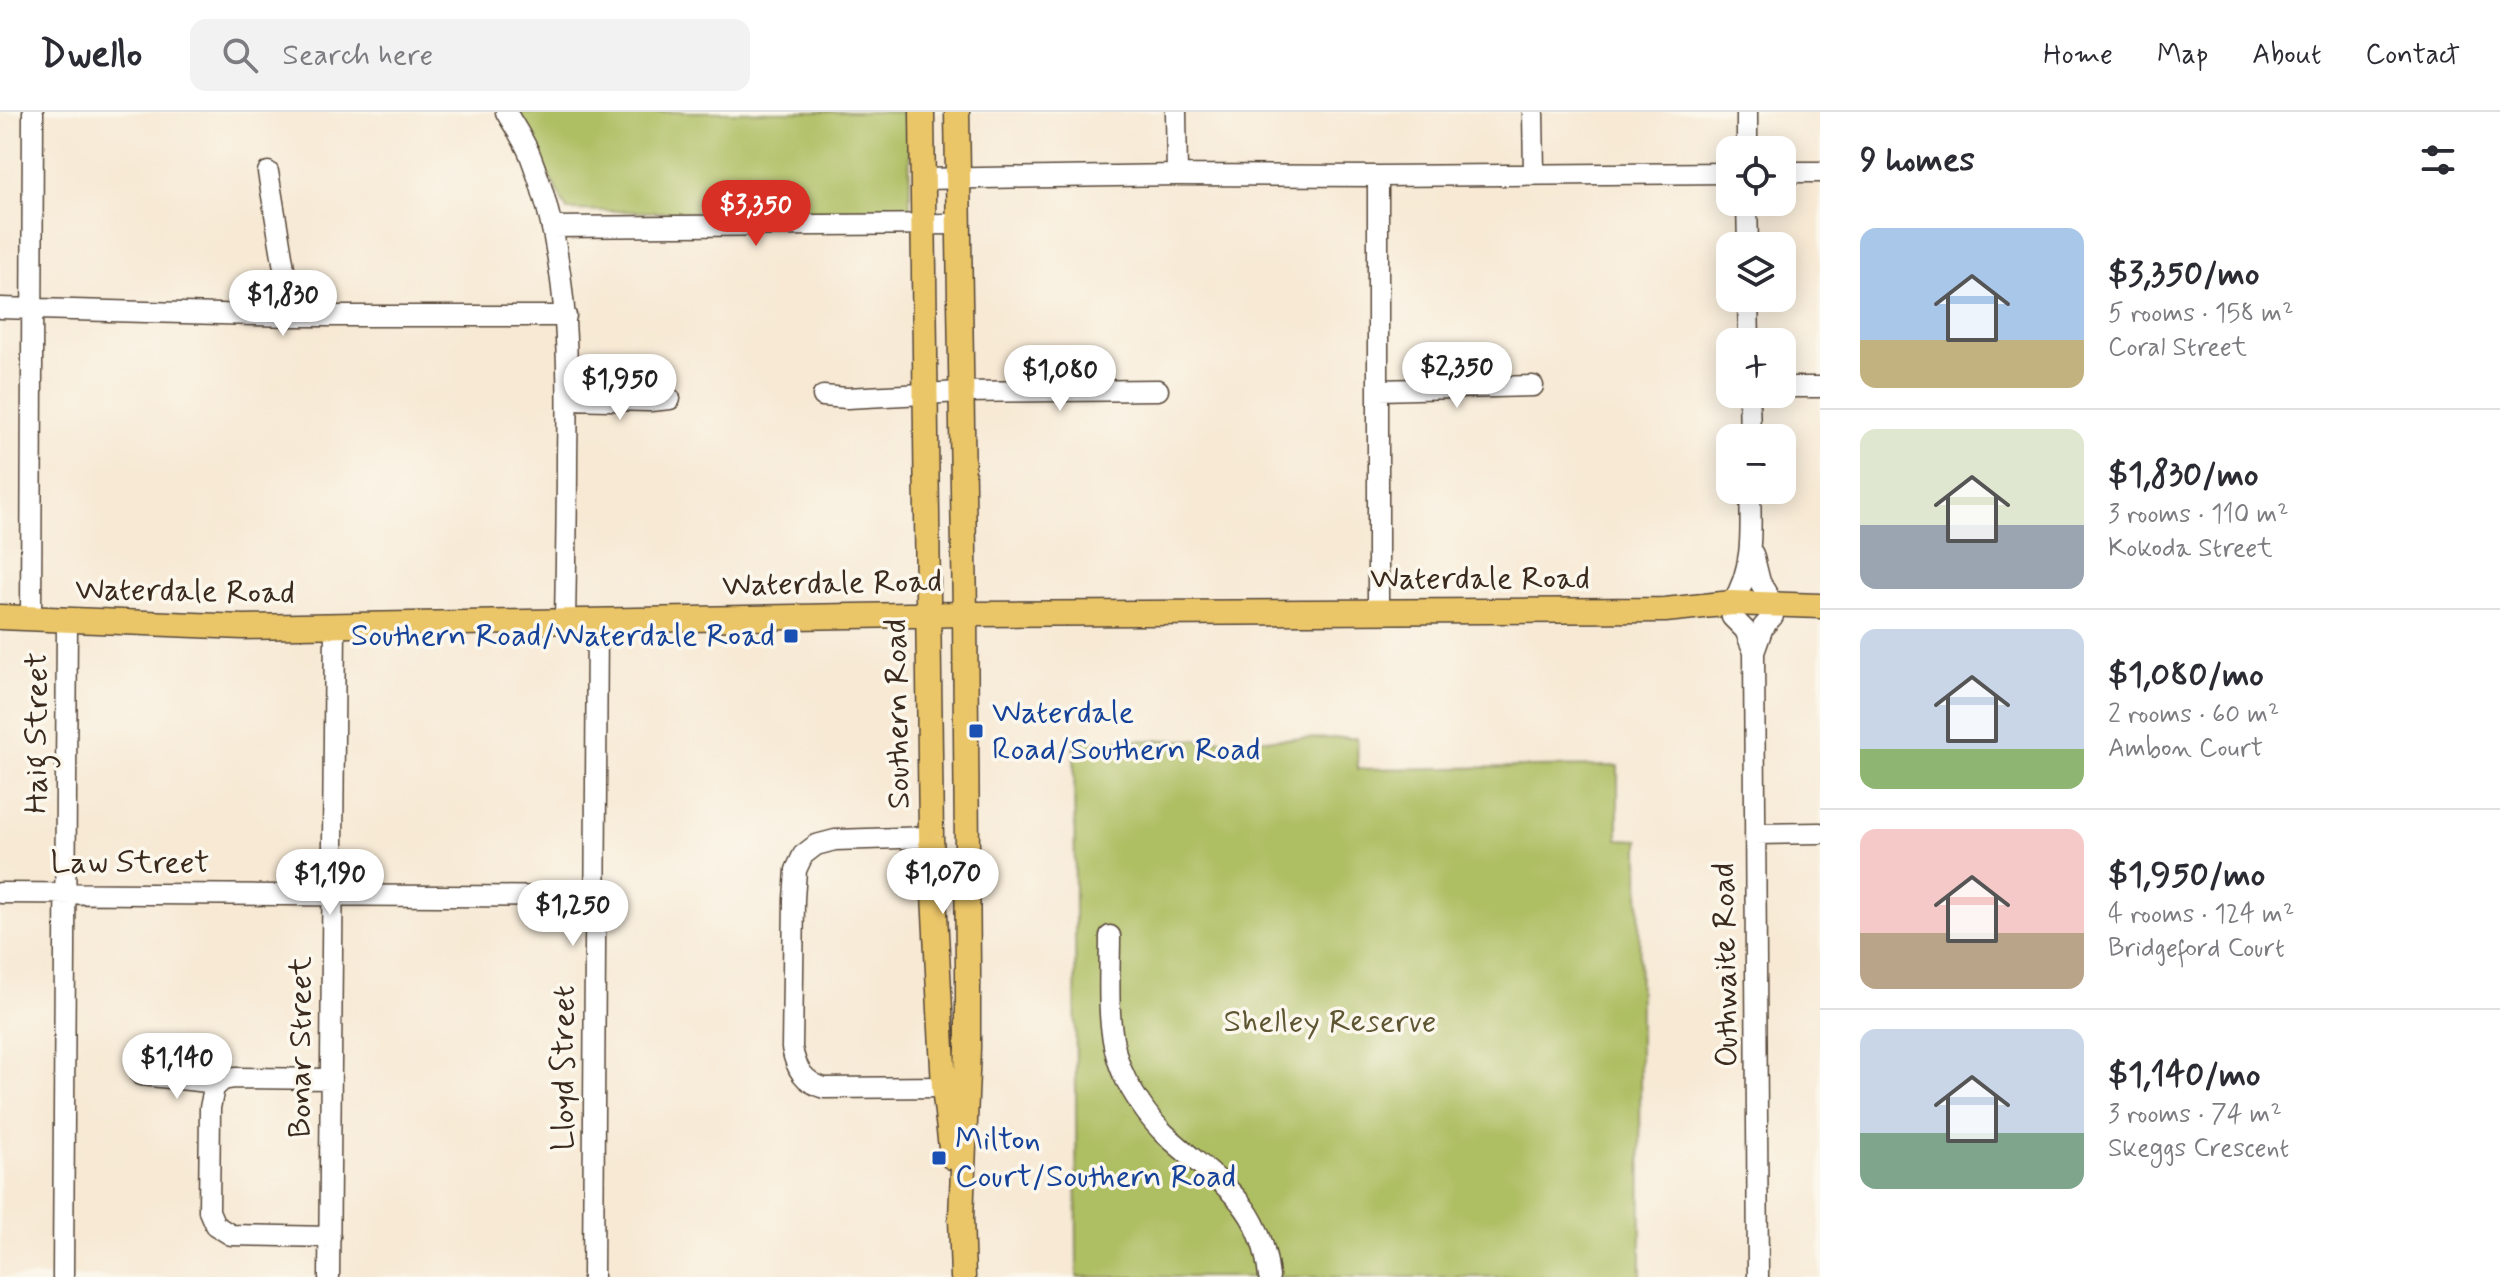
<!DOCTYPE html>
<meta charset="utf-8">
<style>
body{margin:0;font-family:Mynerve,sans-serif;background:#f2f2f3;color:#2b2b33;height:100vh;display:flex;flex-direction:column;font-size:30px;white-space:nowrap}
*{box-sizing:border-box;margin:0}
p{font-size:26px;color:#7c7c81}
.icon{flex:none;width:44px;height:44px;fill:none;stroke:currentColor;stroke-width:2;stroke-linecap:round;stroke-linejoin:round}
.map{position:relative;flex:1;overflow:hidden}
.details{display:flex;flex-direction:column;background:#fff;width:680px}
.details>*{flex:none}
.buttons{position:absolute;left:1716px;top:24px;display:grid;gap:16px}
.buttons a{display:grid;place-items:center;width:80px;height:80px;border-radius:16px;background:#fff;box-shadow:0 4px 20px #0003;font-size:40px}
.price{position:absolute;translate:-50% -68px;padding:0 18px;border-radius:28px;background:#fff;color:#222;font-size:26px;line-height:52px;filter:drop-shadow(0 2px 4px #0008)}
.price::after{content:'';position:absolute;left:50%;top:48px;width:24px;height:18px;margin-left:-12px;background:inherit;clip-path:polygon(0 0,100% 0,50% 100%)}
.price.current{background:#d93025;color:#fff}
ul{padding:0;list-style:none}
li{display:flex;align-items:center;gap:24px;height:200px;padding:0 40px}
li+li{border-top:2px solid #e1e1e2}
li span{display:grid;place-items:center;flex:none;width:224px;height:160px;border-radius:16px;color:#555}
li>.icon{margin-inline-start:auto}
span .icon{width:96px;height:96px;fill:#fffc;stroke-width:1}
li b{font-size:34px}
h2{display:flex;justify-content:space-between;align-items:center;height:96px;padding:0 40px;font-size:34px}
header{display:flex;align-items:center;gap:48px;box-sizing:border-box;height:112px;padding:0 40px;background:#fff;border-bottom:2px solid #e1e1e2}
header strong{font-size:38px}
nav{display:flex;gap:44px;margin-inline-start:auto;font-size:28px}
.search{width:560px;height:72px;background:#f2f2f3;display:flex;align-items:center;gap:20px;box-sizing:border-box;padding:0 28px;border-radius:16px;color:#7c7c81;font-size:30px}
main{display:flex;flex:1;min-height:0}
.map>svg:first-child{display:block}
.green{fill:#aebe62;stroke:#747440;stroke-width:2}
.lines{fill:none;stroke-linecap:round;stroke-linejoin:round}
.minor-casing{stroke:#574739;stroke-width:23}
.major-casing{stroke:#574739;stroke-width:27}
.minor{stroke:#fff;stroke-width:20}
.major{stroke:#ebc669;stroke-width:24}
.transit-dot{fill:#1a4fb4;stroke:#fbf7ec;stroke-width:3}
.labels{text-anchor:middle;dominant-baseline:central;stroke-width:7;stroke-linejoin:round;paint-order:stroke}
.street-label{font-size:32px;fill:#3b2a1e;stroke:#fbf7ec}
.transit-label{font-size:32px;fill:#164399;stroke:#fbf7ec;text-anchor:start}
.park-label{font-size:32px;fill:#5e5632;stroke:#fbf7ec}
</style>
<header>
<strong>Dwello</strong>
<div class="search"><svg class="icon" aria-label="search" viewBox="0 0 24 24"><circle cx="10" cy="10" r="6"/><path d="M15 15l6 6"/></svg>Search here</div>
<nav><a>Home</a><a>Map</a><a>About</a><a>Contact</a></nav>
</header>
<main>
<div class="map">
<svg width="1820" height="1165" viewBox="0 0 1820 1165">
<rect width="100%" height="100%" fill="#fbf7ec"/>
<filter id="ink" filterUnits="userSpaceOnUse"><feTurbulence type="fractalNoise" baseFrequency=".0125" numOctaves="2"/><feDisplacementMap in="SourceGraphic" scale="16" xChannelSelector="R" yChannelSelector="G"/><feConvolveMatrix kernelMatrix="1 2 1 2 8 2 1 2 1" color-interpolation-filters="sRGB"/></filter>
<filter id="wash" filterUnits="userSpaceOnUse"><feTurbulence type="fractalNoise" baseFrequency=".006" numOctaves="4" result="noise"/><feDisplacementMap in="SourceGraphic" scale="32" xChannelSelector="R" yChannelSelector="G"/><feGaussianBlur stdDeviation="1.8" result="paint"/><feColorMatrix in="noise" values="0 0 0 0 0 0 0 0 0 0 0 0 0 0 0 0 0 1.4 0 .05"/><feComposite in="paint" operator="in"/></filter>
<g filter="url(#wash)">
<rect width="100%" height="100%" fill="#f7e9d4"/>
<!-- green -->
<path class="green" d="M 516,0 L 909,0 L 910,94 L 894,105 L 567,98 Z
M 1357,626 L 1358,657 L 1618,654 L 1618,727 L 1639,728 L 1641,1165 L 1077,1165 L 1074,629 Z"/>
</g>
<g filter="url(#ink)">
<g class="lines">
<defs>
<path id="minor" d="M 506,0 C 514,14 524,28 530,43 C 568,139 569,241 567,344 C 567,399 566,454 565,509
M 1176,0 L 1177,63
M 1533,0 L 1534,61
M 1747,38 L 1747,0
M 268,60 L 292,204
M 1782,60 L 1820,60
M 1378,64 L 1378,500
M 922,67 L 1177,63 L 1378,64 L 1730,61
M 1747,90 L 1748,134
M 553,115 L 958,112
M 1748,186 L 1749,230
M 0,196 L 292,204 L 566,204
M 1782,275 L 1820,275
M 1379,278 L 1533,274
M 1749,282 L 1750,326
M 823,284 L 847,286 L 961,280 L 1158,278
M 568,287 L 650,289 L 670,287
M 1753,442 L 1760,470 L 1772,491
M 1732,491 C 1754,458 1751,417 1750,378
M 1732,505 L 1745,518 L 1754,540 L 1758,1165
M 31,507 L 33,0
M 1754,540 L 1763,515 L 1773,504
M 1755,722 L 1820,721
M 931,725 L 835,728 L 816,733 L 803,743 L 796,758 L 794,787 L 792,936 C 796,957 804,970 824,976 L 944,975
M 0,781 L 595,785
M 1110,824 C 1110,870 1104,926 1126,968 C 1137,988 1149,1007 1165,1022 C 1216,1070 1261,1087 1269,1165
M 141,963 L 218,971
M 330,1125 L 231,1123 L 215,1113 L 209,1099 L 210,996 L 214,976 L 223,968 L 235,966 L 331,967
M 63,1165 L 67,509
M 329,1165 L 335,514
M 593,1165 L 597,508"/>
<path id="major" d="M 922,0 L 931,725 L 944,975 L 952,1045
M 957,0 L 965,502 L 968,858 L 968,936 L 961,1106 L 963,1165
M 0,505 L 243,515 L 965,502 L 1665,498 L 1732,491 L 1820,494"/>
</defs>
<!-- minor casing -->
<use href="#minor" class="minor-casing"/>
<!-- major casing -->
<use href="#major" class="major-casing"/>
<!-- minor -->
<use href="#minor" class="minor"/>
<!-- major -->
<use href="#major" class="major"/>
</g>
</g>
<!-- markers -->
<g class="transit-dot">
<rect x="783" y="516" width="16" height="16" rx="4"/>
<rect x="968" y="611" width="16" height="16" rx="4"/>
<rect x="931" y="1038" width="16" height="16" rx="4"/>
</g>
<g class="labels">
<!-- street labels -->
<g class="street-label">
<text x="1480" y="467">Waterdale Road</text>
<text transform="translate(832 472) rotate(-1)">Waterdale Road</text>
<text transform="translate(185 480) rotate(1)">Waterdale Road</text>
<text transform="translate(898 602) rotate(-91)">Southern Road</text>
<text transform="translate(37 621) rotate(-90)">Haig Street</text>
<text x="130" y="751">Law Street</text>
<text transform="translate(1726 853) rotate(-91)">Outhwaite Road</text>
<text transform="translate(301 935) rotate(-90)">Bonar Street</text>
<text transform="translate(564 956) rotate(-90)">Lloyd Street</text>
</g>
<!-- transit labels -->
<g class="transit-label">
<text x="775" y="524" text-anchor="end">Southern Road/Waterdale Road</text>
<text x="992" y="601">Waterdale<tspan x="992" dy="37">Road/Southern Road</tspan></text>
<text x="955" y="1028">Milton<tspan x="955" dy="37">Court/Southern Road</tspan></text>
</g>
<!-- park labels -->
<g class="park-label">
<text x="1330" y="910">Shelley Reserve</text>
</g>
</g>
</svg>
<div class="buttons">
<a><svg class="icon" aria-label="locate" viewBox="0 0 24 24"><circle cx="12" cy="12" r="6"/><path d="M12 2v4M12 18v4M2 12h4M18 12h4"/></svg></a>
<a><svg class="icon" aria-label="layers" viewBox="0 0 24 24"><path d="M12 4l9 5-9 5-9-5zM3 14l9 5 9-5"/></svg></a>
<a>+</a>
<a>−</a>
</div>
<b class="price current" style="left:756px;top:136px">$3,350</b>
<b class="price" style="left:283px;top:226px">$1,830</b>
<b class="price" style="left:1457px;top:298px">$2,350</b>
<b class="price" style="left:1060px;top:301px">$1,080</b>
<b class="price" style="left:620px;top:310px">$1,950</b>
<b class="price" style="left:943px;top:804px">$1,070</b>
<b class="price" style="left:330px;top:805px">$1,190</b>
<b class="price" style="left:573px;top:836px">$1,250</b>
<b class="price" style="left:177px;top:989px">$1,140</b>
</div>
<section class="details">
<h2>9 homes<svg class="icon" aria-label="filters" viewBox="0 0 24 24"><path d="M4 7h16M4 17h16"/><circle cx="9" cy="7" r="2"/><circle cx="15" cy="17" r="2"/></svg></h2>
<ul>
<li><span style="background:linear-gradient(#a9c7e8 70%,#c2b280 0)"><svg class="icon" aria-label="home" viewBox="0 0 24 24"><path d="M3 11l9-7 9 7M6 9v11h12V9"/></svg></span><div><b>$3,350/mo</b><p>5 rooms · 158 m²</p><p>Coral Street</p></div></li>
<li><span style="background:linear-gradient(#dfe7d0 60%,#9aa5b1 0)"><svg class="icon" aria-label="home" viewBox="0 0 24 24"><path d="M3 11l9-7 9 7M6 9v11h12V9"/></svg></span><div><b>$1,830/mo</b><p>3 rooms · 110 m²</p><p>Kokoda Street</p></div></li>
<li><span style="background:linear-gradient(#c9d6e8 75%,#8fb573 0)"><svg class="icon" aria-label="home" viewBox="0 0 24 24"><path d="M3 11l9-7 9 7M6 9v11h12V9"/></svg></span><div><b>$1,080/mo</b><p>2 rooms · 60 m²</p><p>Ambon Court</p></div></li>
<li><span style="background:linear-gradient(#f6c9c9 65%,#b9a48a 0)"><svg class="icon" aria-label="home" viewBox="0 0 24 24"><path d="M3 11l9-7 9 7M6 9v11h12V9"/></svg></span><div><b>$1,950/mo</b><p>4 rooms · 124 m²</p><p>Bridgeford Court</p></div></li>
<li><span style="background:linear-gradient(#c9d6e8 65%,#7fa58c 0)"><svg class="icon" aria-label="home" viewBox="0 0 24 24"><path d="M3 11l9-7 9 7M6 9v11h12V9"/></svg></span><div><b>$1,140/mo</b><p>3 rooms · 74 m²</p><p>Skeggs Crescent</p></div></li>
</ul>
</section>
</main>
